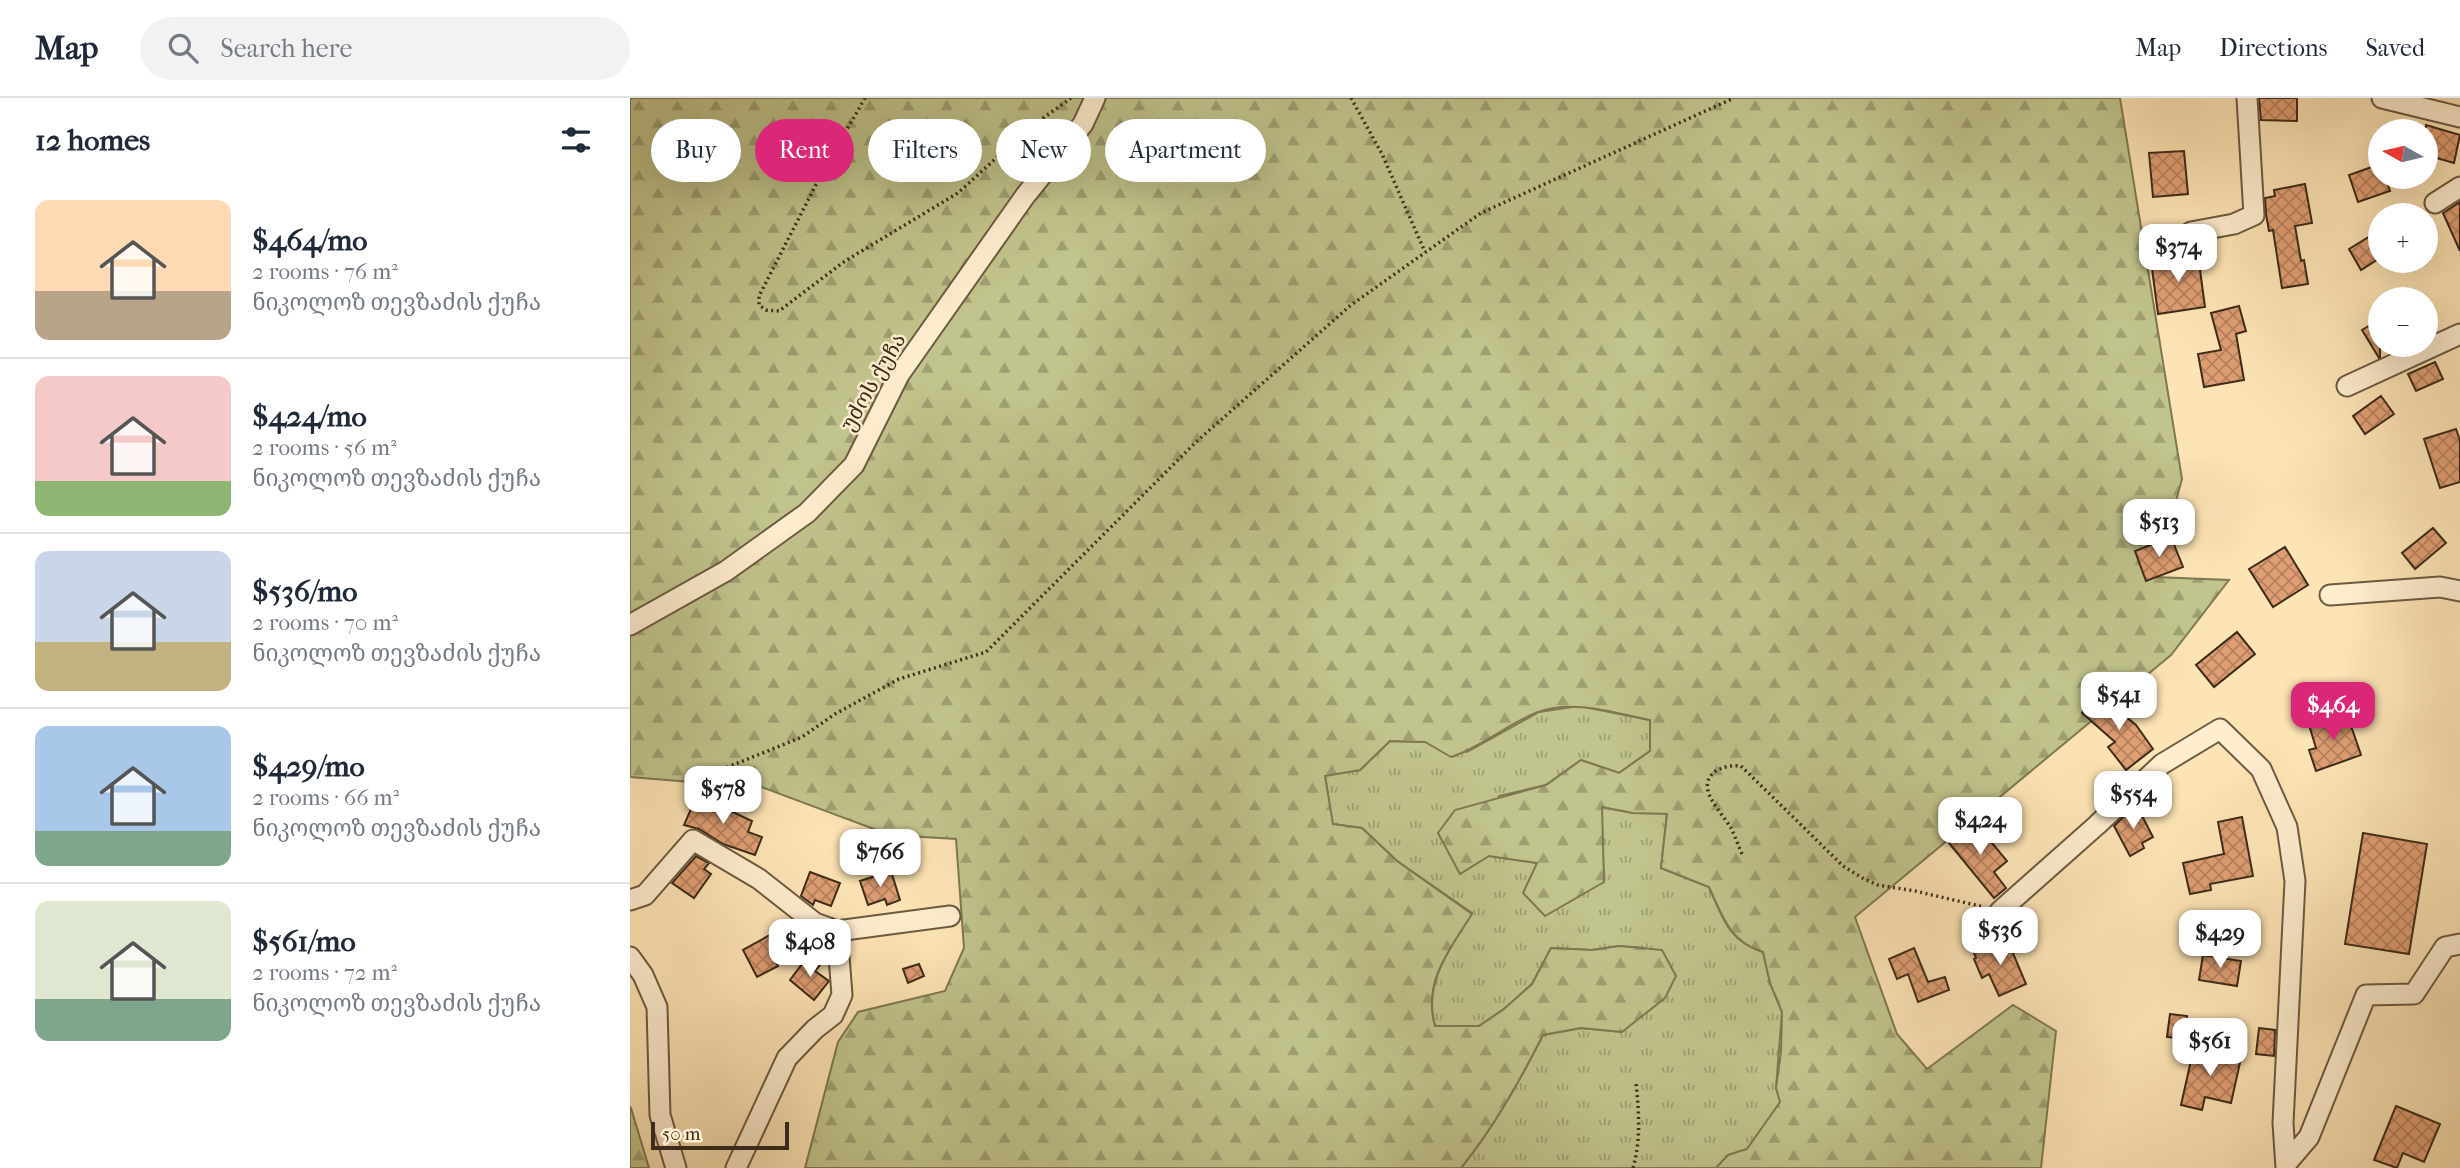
<!DOCTYPE html>
<meta charset="utf-8">
<style>
body{margin:0;font-family:"IM FELL French Canon","Noto Serif Georgian",serif;background:#f2f2f3;color:#1f2937;height:100vh;display:flex;flex-direction:column;font-size:26px;white-space:nowrap}
*{box-sizing:border-box;margin:0}
p{font-size:23px;color:#747a83}
.icon{flex:none;width:38px;height:38px;fill:none;stroke:currentColor;stroke-width:2;stroke-linecap:round;stroke-linejoin:round}
.map{position:relative;flex:1;overflow:hidden}
.drawer{display:flex;flex-direction:column;background:#fff;width:630px}
.drawer>*{flex:none}
.hud{position:absolute;left:21px;top:21px;width:665px;height:63px;display:flex;gap:14px}
.needle{width:46px;rotate:278deg}
.fabs{position:absolute;left:1738px;top:21px;display:grid;gap:14px}
.fabs a{display:grid;place-items:center;width:70px;height:70px;border-radius:50%;background:#fff;box-shadow:0 7px 28px #0002;font-size:35px}
.scale{position:absolute;left:21px;bottom:18px;width:138px;box-sizing:border-box;padding-left:7px;border:4px solid #3d2c19;border-top:0;font-size:19px;line-height:24px;white-space:nowrap;color:#3d2c19;-webkit-text-stroke:5px #feedcf;paint-order:stroke}
.price{position:absolute;translate:-50% -60px;padding:0 16px;border-radius:14px;background:#fff;color:#222;font-size:23px;line-height:46px;filter:drop-shadow(0 2px 4px #0008)}
.price::after{content:'';position:absolute;left:50%;top:42px;width:21px;height:16px;margin-left:-10px;background:inherit;clip-path:polygon(0 0,100% 0,50% 100%)}
.price.selected{background:#db2777;color:#fff}
ul{padding:0;list-style:none}
li{display:flex;align-items:center;gap:21px;height:175px;padding:0 35px}
li+li{border-top:2px solid #e0e1e3}
li span{display:grid;place-items:center;flex:none;width:196px;height:140px;border-radius:14px;color:#555}
li>.icon{margin-inline-start:auto}
span .icon{width:84px;height:84px;fill:#fffc;stroke-width:1}
li b{font-size:30px}
h2{display:flex;justify-content:space-between;align-items:center;height:84px;padding:0 35px;font-size:30px}
.pill{padding:0 24px;border-radius:32px;background:#fff;box-shadow:0 7px 28px #0002;font-size:24px;line-height:63px}
.pill.selected{background:#db2777;color:#fff}
header{display:flex;align-items:center;gap:42px;box-sizing:border-box;height:98px;padding:0 35px;background:#fff;border-bottom:2px solid #e0e1e3}
header strong{font-size:33px}
nav{display:flex;gap:38px;margin-inline-start:auto;font-size:24px}
.search{width:490px;height:63px;background:#f2f2f3;display:flex;align-items:center;gap:18px;box-sizing:border-box;padding:0 24px;border-radius:38px;color:#747a83;font-size:26px}
main{display:flex;flex:1;min-height:0}
.map>svg:first-child{display:block}
.grass{fill:url(#grass-tufts);stroke:#7f7852;stroke-width:2}
.forest{fill:url(#forest-firs);stroke:#7f7852;stroke-width:2}
.building{fill:url(#building-cross-hatch);stroke:#3d2c19;stroke-width:2}
.lines{fill:none;stroke-linecap:round;stroke-linejoin:round}
.minor-casing{stroke:#6d5a40;stroke-width:23}
.path{stroke:#3d2c19;stroke-width:3.5;stroke-dasharray:2 3.5;stroke-linecap:butt}
.minor{stroke:#feedcf;stroke-width:19}
.labels{text-anchor:middle;dominant-baseline:central;stroke-width:5;stroke-linejoin:round;paint-order:stroke}
.street-label{font-size:21px;fill:#3d2c19;stroke:#feedcf}
</style>
<header>
<strong>Map</strong>
<div class="search"><svg class="icon" aria-label="search" viewBox="0 0 24 24"><circle cx="10" cy="10" r="6"/><path d="M15 15l6 6"/></svg>Search here</div>
<nav><a>Map</a><a>Directions</a><a>Saved</a></nav>
</header>
<main>
<section class="drawer">
<h2>12 homes<svg class="icon" aria-label="filters" viewBox="0 0 24 24"><path d="M4 7h16M4 17h16"/><circle cx="9" cy="7" r="2"/><circle cx="15" cy="17" r="2"/></svg></h2>
<ul>
<li><span style="background:linear-gradient(#ffd9b3 65%,#b9a48a 0)"><svg class="icon" aria-label="home" viewBox="0 0 24 24"><path d="M3 11l9-7 9 7M6 9v11h12V9"/></svg></span><div><b>$464/mo</b><p>2 rooms · 76 m²</p><p>ნიკოლოზ თევზაძის ქუჩა</p></div></li>
<li><span style="background:linear-gradient(#f6c9c9 75%,#8fb573 0)"><svg class="icon" aria-label="home" viewBox="0 0 24 24"><path d="M3 11l9-7 9 7M6 9v11h12V9"/></svg></span><div><b>$424/mo</b><p>2 rooms · 56 m²</p><p>ნიკოლოზ თევზაძის ქუჩა</p></div></li>
<li><span style="background:linear-gradient(#c9d6e8 65%,#c2b280 0)"><svg class="icon" aria-label="home" viewBox="0 0 24 24"><path d="M3 11l9-7 9 7M6 9v11h12V9"/></svg></span><div><b>$536/mo</b><p>2 rooms · 70 m²</p><p>ნიკოლოზ თევზაძის ქუჩა</p></div></li>
<li><span style="background:linear-gradient(#a9c7e8 75%,#7fa58c 0)"><svg class="icon" aria-label="home" viewBox="0 0 24 24"><path d="M3 11l9-7 9 7M6 9v11h12V9"/></svg></span><div><b>$429/mo</b><p>2 rooms · 66 m²</p><p>ნიკოლოზ თევზაძის ქუჩა</p></div></li>
<li><span style="background:linear-gradient(#dfe7d0 70%,#7fa58c 0)"><svg class="icon" aria-label="home" viewBox="0 0 24 24"><path d="M3 11l9-7 9 7M6 9v11h12V9"/></svg></span><div><b>$561/mo</b><p>2 rooms · 72 m²</p><p>ნიკოლოზ თევზაძის ქუჩა</p></div></li>
</ul>
</section>
<div class="map">
<svg width="1830" height="1070" viewBox="0 0 1830 1070">
<defs>
<pattern id="grass-tufts" width="24" height="20" patternUnits="userSpaceOnUse" patternTransform="scale(1.75)"><rect width="24" height="20" fill="#c1c48c"/><path d="M3 7l-1-3M5 7V3M7 7l1-3M15 17l-1-3M17 17v-4M19 17l1-3" fill="none" stroke="#9e9f72"/></pattern>
<pattern id="forest-firs" width="22" height="20" patternUnits="userSpaceOnUse" patternTransform="scale(1.75)"><rect width="22" height="20" fill="#c1c48c"/><path d="M5 1l3.5 6h-7zM16 11l3.5 6h-7z" fill="#9e9f72"/></pattern>
<pattern id="building-cross-hatch" width="8" height="8" patternUnits="userSpaceOnUse" patternTransform="scale(1.75)"><rect width="8" height="8" fill="#df9e73"/><path d="M0 0l8 8M0 8l8-8" fill="none" stroke="#b6815e"/></pattern>
</defs>
<rect width="100%" height="100%" fill="#fde4b5"/>
<filter id="stains"><feTurbulence type="fractalNoise" baseFrequency=".00286" numOctaves="4"/><feColorMatrix values="0 0 0 0 .2 0 0 0 0 .09 0 0 0 0 .02 0 0 0 .5 -.17"/></filter>
<radialGradient id="worn" r=".72"><stop offset=".6" stop-color="#630" stop-opacity="0"/><stop offset="1" stop-color="#630" stop-opacity=".3"/></radialGradient>
<!-- grass -->
<path class="grass" d="M 949,608 L 1020,622 L 1020,653 L 989,675 L 951,662 L 916,687 L 869,698 L 859,758 L 907,765 L 974,784 L 971,709 L 1003,715 L 1037,715 L 1031,770 L 1079,789 C 1093,820 1098,843 1133,854 L 1140,885 L 1152,914 L 1146,990 L 1151,1004 L 1117,1051 L 1098,1057 L 1086,1070 L 831,1070 C 864,1029 889,984 913,937 L 951,930 L 992,934 L 1014,850 L 989,848 L 962,852 L 921,850 L 902,886 L 874,911 L 849,928 L 805,928 C 793,884 820,851 842,815 L 767,763 L 732,730 L 702,726 L 695,677 L 730,672 L 760,643 L 795,644 L 837,654 L 909,614 Z"/>
<!-- forest -->
<path class="forest" d="M 0,0 L 1490,0 L 1552,381 L 1525,479 L 1599,482 L 1541,557 L 1225,819 L 1267,936 L 1297,971 L 1383,907 L 1426,933 L 1411,1070 L 1086,1070 L 1098,1057 L 1117,1051 L 1150,1004 L 1146,990 L 1151,954 L 1152,914 L 1140,885 L 1133,854 C 1099,843 1093,819 1079,789 L 1031,770 L 1037,716 L 1003,715 L 972,709 L 974,784 L 915,818 L 893,795 L 907,765 L 859,758 L 830,776 L 808,735 L 825,712 L 916,687 L 951,662 L 989,675 L 1020,653 L 1020,622 C 984,615 944,601 908,614 C 877,626 852,649 821,659 L 795,644 L 760,643 L 730,672 L 695,678 L 703,726 L 732,730 L 767,763 L 842,816 C 820,851 792,884 805,928 L 849,928 L 874,911 L 902,886 L 921,850 L 962,852 L 989,848 L 1032,852 L 1046,878 L 1035,900 L 992,934 L 951,930 L 913,937 C 889,984 864,1029 831,1070 L 175,1070 L 208,944 L 228,914 L 315,893 L 334,850 L 326,741 L 260,737 L 118,684 L 61,684 L 0,679 Z
M 0,1009 L 1,1010 L 19,1070 L 0,1070 Z"/>
<!-- building -->
<path class="building" d="M 1629,0 L 1667,0 L 1667,23 L 1631,22 Z
M 1796,27 L 1830,37 L 1824,65 L 1796,57 Z
M 1554,53 L 1558,96 L 1523,99 L 1519,55 Z
M 1750,66 L 1750,79 L 1755,79 L 1760,93 L 1728,104 L 1719,77 Z
M 1675,86 L 1682,125 L 1665,128 L 1671,163 L 1674,162 L 1678,186 L 1652,190 L 1643,132 L 1639,133 L 1636,116 L 1635,100 L 1645,98 L 1644,92 Z
M 1830,104 L 1830,153 L 1813,115 Z
M 1750,132 L 1750,160 L 1731,172 L 1719,151 Z
M 1568,157 L 1575,209 L 1528,216 L 1521,163 Z
M 1609,208 L 1616,233 L 1606,236 L 1614,282 L 1574,289 L 1568,256 L 1591,252 L 1581,215 Z
M 1750,221 L 1750,259 L 1749,260 L 1732,232 Z
M 1805,264 L 1813,281 L 1786,293 L 1778,276 Z
M 1751,298 L 1764,316 L 1735,336 L 1723,318 Z
M 1826,331 L 1830,343 L 1830,384 L 1810,390 L 1794,341 Z
M 1803,430 L 1816,445 L 1785,471 L 1772,455 Z
M 1541,439 L 1553,469 L 1516,483 L 1505,453 Z
M 1655,449 L 1678,487 L 1643,509 L 1619,471 Z
M 1607,534 L 1625,556 L 1584,589 L 1566,567 Z
M 1468,596 L 1506,627 L 1523,651 L 1496,672 L 1478,649 L 1485,644 L 1452,615 Z
M 1714,615 L 1716,622 L 1719,622 L 1731,657 L 1686,673 L 1679,652 L 1686,650 L 1679,627 Z
M 67,697 L 122,723 L 118,734 L 132,739 L 125,757 L 93,746 L 69,731 L 54,727 Z
M 1508,710 L 1523,739 L 1512,745 L 1514,750 L 1500,758 L 1484,728 L 1496,716 Z
M 1612,719 L 1623,778 L 1580,786 L 1581,792 L 1560,796 L 1553,765 L 1594,756 L 1588,724 Z
M 1344,723 L 1377,763 L 1364,774 L 1376,790 L 1364,800 L 1319,745 Z
M 1733,735 L 1797,746 L 1779,856 L 1715,846 Z
M 66,758 L 79,765 L 74,771 L 81,776 L 64,800 L 42,785 Z
M 261,773 L 270,802 L 257,807 L 255,801 L 238,807 L 230,783 Z
M 180,774 L 210,785 L 201,808 L 185,802 L 183,807 L 171,798 Z
M 140,837 L 147,851 L 141,854 L 148,868 L 127,879 L 113,852 Z
M 1377,841 L 1396,886 L 1369,898 L 1359,876 L 1352,880 L 1344,861 L 1346,860 L 1344,855 Z
M 1284,850 L 1298,884 L 1315,879 L 1319,892 L 1288,904 L 1278,876 L 1267,881 L 1259,861 Z
M 1573,857 L 1611,863 L 1607,888 L 1569,882 Z
M 178,858 L 190,867 L 185,873 L 199,883 L 184,902 L 160,882 Z
M 289,866 L 294,878 L 278,885 L 273,871 Z
M 1540,916 L 1557,918 L 1554,941 L 1537,939 Z
M 1629,930 L 1645,932 L 1644,958 L 1626,956 Z
M 1564,949 L 1611,960 L 1601,1005 L 1575,999 L 1572,1012 L 1551,1007 Z
M 1766,1008 L 1810,1026 L 1794,1064 L 1773,1055 L 1767,1070 L 1744,1062 Z"/>
<g class="lines">
<defs>
<path id="minor" d="M 1752,0 L 1830,19
M 1805,105 L 1830,89
M 1561,134 L 1604,126 L 1624,117 L 1617,0
M 1717,288 L 1830,236
M 1700,497 L 1810,489 L 1830,493
M 0,527 L 96,473 L 177,415 L 224,367 L 269,277 L 395,98 L 453,26 L 465,0
M 0,802 L 15,797 L 63,742 L 129,781 L 185,825 L 207,833 L 320,818
M 1370,813 L 1467,727 L 1532,666 L 1590,631 L 1631,671 L 1657,729 L 1665,783 L 1653,1025 L 1656,1070
M 0,859 L 13,877 L 27,909 L 30,1017 L 46,1070
M 1656,1066 L 1679,1039 L 1736,897 L 1784,896 L 1815,849 L 1830,846
M 106,1070 L 157,960 L 185,931 L 203,917 L 212,897 L 207,833"/>
</defs>
<!-- minor casing -->
<use href="#minor" class="minor-casing"/>
<!-- path -->
<path class="path" d="M 235,0 L 193,73 L 129,198 L 129,207 L 136,212 L 149,213 L 215,163 L 328,95 L 398,31 L 441,0
M 721,0 L 752,56 L 795,154
M 61,684 L 172,639 L 205,616 L 269,581 L 356,554 L 566,344 L 721,207 L 851,115 L 1104,0
M 1112,756 C 1108,747 1105,738 1101,730 C 1095,720 1080,703 1078,693 C 1073,673 1097,666 1111,668 L 1213,768 L 1234,781 L 1248,787 L 1285,793 L 1354,809
M 1003,1070 C 1011,1042 1009,1014 1006,985"/>
<!-- minor -->
<use href="#minor" class="minor"/>
</g>
<g class="labels">
<!-- street labels -->
<g class="street-label">
<text transform="translate(243 284) rotate(-60)">უძოს ქუჩა</text>
</g>
</g>
<rect width="100%" height="100%" filter="url(#stains)"/>
<rect width="100%" height="100%" fill="url(#worn)"/>
</svg>
<div class="fabs">
<a><svg class="needle" viewBox="-14 -14 28 28"><path d="M0-13l5 13h-10z" fill="#e53935"/><path d="M0 13l5-13h-10z" fill="#747a83"/></svg></a>
<a>+</a>
<a>−</a>
</div>
<div class="scale">50 m</div>
<b class="price" style="left:1548px;top:186px">$374</b>
<b class="price" style="left:1529px;top:461px">$513</b>
<b class="price" style="left:1489px;top:634px">$541</b>
<b class="price selected" style="left:1703px;top:644px">$464</b>
<b class="price" style="left:93px;top:728px">$578</b>
<b class="price" style="left:1503px;top:733px">$554</b>
<b class="price" style="left:1350px;top:759px">$424</b>
<b class="price" style="left:250px;top:791px">$766</b>
<b class="price" style="left:1370px;top:869px">$536</b>
<b class="price" style="left:1590px;top:872px">$429</b>
<b class="price" style="left:180px;top:881px">$408</b>
<b class="price" style="left:1580px;top:980px">$561</b>
<div class="hud">
<a class="pill">Buy</a>
<a class="pill selected">Rent</a>
<a class="pill">Filters</a>
<a class="pill">New</a>
<a class="pill">Apartment</a>
</div>
</div>
</main>
